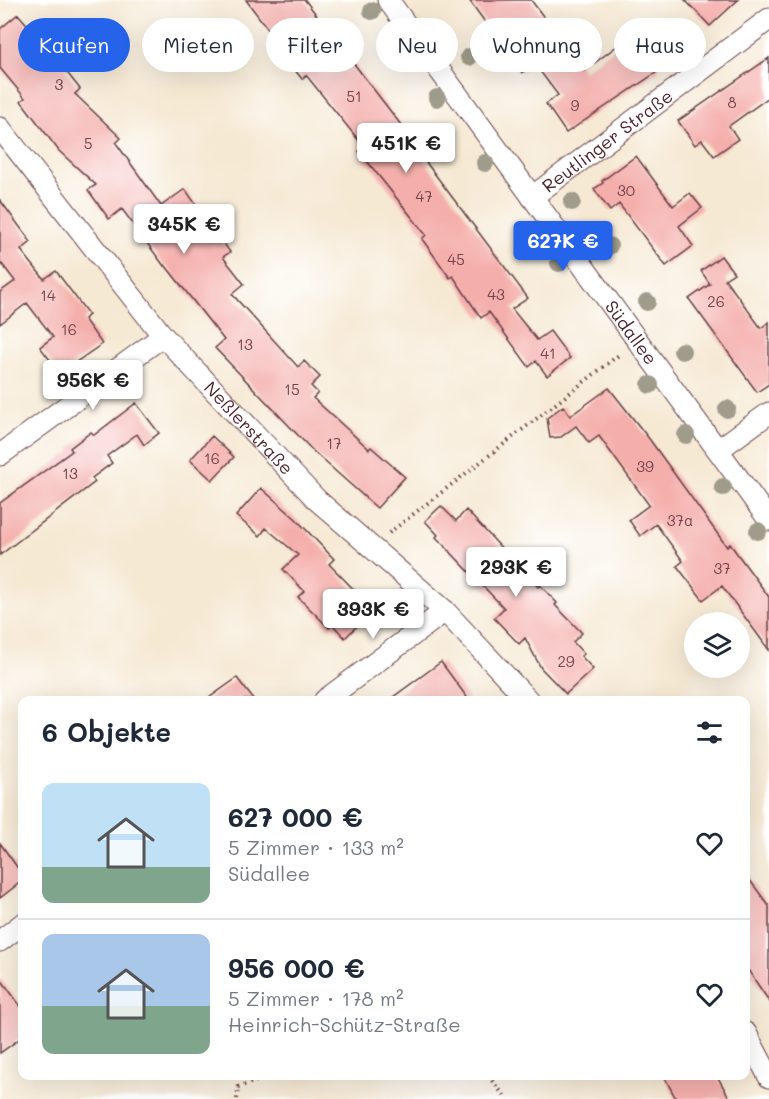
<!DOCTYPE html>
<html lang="de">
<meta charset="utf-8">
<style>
body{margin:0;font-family:Mali,sans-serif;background:#f2f2f3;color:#1f2937;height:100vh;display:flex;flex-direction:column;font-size:22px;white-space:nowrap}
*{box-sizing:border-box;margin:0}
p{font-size:20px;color:#747a83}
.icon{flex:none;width:33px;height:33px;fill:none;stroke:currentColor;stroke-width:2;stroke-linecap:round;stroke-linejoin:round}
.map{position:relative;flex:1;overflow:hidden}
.details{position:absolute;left:18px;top:696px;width:732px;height:384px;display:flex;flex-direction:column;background:#fff;border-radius:12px;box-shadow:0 6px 24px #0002}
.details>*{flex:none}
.guide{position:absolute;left:18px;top:18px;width:734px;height:54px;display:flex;gap:12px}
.buttons{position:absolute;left:684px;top:612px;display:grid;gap:12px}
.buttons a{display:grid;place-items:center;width:66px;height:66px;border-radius:50%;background:#fff;box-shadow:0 6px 24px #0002;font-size:30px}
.price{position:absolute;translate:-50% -51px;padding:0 14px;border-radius:6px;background:#fff;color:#222;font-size:20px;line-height:39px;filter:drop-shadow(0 2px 3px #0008)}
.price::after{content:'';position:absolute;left:50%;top:36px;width:18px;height:14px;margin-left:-9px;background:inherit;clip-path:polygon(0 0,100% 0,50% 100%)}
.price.selected{background:#2563eb;color:#fff}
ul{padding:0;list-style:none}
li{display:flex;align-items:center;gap:18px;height:150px;padding:0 24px}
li+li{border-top:2px solid #e0e1e3}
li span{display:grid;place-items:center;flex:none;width:168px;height:120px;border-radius:12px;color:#555}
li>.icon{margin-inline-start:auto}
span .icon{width:72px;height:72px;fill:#fffc;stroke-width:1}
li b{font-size:26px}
h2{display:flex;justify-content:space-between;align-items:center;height:72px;padding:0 24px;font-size:26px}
.tag{padding:0 21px;border-radius:27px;background:#fff;box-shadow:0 6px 24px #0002;font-size:21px;line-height:54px}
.tag.selected{background:#2563eb;color:#fff}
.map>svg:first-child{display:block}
.building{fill:#f4afac}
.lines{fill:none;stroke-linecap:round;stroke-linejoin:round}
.street-casing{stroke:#643d44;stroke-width:23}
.path{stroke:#643d44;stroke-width:4;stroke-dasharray:1.5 4.5;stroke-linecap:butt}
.street{stroke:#fff;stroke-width:21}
.tree{fill:#a09c8b}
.labels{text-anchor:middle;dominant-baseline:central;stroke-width:6;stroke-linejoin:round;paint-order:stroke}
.number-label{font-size:15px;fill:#74434b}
.street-label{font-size:18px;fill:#4a1f2b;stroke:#fff}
</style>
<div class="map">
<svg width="769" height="1099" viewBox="0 0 769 1099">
<rect width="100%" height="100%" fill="#fff"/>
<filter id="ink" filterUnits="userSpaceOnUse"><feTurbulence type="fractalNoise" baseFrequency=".0167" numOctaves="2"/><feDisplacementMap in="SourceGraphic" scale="12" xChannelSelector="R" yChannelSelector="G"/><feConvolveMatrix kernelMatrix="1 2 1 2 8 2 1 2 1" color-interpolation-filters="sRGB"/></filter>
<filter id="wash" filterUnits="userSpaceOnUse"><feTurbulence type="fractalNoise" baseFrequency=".008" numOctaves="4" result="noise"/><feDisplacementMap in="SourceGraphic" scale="24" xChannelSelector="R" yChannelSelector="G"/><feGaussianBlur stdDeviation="1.35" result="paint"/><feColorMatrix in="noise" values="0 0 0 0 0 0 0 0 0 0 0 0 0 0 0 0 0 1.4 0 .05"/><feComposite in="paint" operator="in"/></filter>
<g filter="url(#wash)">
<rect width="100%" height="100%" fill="#f6e9d4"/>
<g id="blocks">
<!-- building -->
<path class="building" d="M 246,0 L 305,0 L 418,147 L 416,149 L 425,161 L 528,298 L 512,309 L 537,340 L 550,331 L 570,358 L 547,376 L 536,361 L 529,367 L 489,312 L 481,318 L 453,276 L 450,278 L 422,239 L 426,235 L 359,151 L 364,147 L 306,75 L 302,79 L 276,46 L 279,44 Z
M 469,0 L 531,0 L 584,71 L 642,27 L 654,43 L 665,35 L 677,51 L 657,66 L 660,70 L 566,133 L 546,104 L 558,95 L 534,63 L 522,73 Z
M 685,0 L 738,0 L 710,26 Z
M 18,14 L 43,43 L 61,28 L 73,43 L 61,53 L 71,66 L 65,70 L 80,89 L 75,94 L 121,138 L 116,143 L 161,206 L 185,189 L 230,252 L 223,257 L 244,284 L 232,294 L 298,367 L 304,361 L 320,377 L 311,386 L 318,393 L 313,398 L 369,449 L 371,447 L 405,477 L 377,508 L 314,452 L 215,348 L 224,340 L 165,265 L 164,266 L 122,209 L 109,219 L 88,190 L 96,185 L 59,151 L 21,101 L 25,98 L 0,68 L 0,29 Z
M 769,58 L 769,97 L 729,126 L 738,139 L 714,156 L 702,140 L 695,145 L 678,121 Z
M 636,156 L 673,206 L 690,193 L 702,208 L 679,226 L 693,246 L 666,266 L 619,204 L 610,211 L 594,189 L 603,183 L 602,181 Z
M 0,200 L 31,242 L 21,250 L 44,279 L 56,271 L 89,315 L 84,319 L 102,344 L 60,373 L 40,347 L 53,337 L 27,303 L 0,324 L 0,292 L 15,281 L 2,264 L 0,265 Z
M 721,256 L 734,273 L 725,279 L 761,328 L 769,322 L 769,384 L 757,392 L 689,299 L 710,284 L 701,271 Z
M 609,388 L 650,440 L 727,547 L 730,544 L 769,597 L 769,650 L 722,586 L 703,600 L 677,566 L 683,561 L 656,524 L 640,536 L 629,520 L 649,505 L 599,436 L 589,443 L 576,426 L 561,437 L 550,438 L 547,418 L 563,406 L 570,416 Z
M 136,403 L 159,433 L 144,445 L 137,434 L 107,456 L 112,463 L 92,478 L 95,482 L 0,555 L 0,503 L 72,451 L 70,448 L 91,432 L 94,435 Z
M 212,436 L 234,457 L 212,480 L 190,460 Z
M 261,488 L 295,518 L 334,559 L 329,564 L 369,605 L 362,612 L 367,616 L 345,638 L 333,625 L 329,628 L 298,597 L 304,591 L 283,569 L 298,555 L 266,528 L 260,536 L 236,516 Z
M 441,506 L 456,521 L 466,510 L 538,587 L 540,585 L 557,603 L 555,605 L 582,633 L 573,642 L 584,654 L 581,656 L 593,669 L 566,694 L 541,668 L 525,638 L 519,644 L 494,618 L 504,608 L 436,537 L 438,535 L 425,521 Z
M 441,662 L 469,700 L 389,700 Z
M 237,678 L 254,700 L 206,700 Z
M 0,843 L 22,874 L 22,881 L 0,898 Z
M 746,875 L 769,906 L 769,1001 L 746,967 Z
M 0,978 L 22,1008 L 22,1037 L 0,1053 Z
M 664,1076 L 717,1076 L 730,1099 L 676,1099 Z"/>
</g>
</g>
<g filter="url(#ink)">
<use href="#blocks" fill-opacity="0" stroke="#643d44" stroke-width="1.5"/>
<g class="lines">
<defs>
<g id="street">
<path id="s1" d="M 388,0 L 769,520"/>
<path id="s2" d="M 0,128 L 163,336 L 317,500 L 445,611 L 528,700"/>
<path id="s3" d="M 532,197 L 769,19"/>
<path d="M 718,450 L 769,413"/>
<path d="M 0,455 L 163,336"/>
<path d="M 325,700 L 445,611"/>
<path d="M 0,941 L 22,924"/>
<path d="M 746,1033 L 769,1077"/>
</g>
</defs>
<!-- street casing -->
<use href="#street" class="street-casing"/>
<!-- path -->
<path class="path" d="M 389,533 L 620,354
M 488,1076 L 507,1099
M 237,1099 L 238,1087 L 272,1076"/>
<!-- street -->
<use href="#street" class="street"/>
</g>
<!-- trees -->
<g class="tree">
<circle cx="372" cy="11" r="9"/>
<circle cx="469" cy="57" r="9"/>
<circle cx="437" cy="98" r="9"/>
<circle cx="485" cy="163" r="9"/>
<circle cx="572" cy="202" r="9"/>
<circle cx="609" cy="246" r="9"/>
<circle cx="559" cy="263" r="9"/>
<circle cx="647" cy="302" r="9"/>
<circle cx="682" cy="351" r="9"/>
<circle cx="650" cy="385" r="9"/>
<circle cx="727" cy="409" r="9"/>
<circle cx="686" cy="435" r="9"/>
<circle cx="723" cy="487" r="9"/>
<circle cx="758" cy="531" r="9"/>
</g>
</g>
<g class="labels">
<!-- number labels -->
<g class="number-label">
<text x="59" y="84">3</text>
<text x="354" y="96">51</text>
<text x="732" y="102">8</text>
<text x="575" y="105">9</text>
<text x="88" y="143">5</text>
<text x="626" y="190">30</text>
<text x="424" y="196">47</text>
<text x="456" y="259">45</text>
<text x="496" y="294">43</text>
<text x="48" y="295">14</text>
<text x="716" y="301">26</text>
<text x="69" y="329">16</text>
<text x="245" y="344">13</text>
<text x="548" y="353">41</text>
<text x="292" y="389">15</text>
<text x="334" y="443">17</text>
<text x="212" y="458">16</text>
<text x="645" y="466">39</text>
<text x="70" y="473">13</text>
<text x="680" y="520">37a</text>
<text x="722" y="568">37</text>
<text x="566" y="661">29</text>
</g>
<!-- street labels -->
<g class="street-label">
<text stroke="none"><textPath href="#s3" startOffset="94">Reutlinger Straße</textPath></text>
<text stroke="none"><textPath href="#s1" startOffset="412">Südallee</textPath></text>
<text stroke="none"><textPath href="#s2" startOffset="390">Neßlerstraße</textPath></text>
</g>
</g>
</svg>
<div class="buttons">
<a><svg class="icon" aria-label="layers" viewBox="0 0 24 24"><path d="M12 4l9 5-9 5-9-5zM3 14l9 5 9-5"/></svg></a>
</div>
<b class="price" style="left:406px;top:174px">451K €</b>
<b class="price" style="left:184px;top:255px">345K €</b>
<b class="price selected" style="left:563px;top:272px">627K €</b>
<b class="price" style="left:93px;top:411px">956K €</b>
<b class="price" style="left:516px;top:598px">293K €</b>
<b class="price" style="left:373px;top:640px">393K €</b>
<div class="guide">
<a class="tag selected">Kaufen</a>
<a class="tag">Mieten</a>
<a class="tag">Filter</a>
<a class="tag">Neu</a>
<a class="tag">Wohnung</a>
<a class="tag">Haus</a>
</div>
<section class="details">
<h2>6 Objekte<svg class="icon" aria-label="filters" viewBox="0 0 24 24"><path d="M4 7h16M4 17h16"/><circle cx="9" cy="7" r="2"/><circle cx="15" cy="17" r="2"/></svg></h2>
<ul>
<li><span style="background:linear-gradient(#bfe0f5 70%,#7fa58c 0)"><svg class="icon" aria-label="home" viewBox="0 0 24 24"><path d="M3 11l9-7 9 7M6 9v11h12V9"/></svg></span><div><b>627 000 €</b><p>5 Zimmer · 133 m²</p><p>Südallee</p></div><svg class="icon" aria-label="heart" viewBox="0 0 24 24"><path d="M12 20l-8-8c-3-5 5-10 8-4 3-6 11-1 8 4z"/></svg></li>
<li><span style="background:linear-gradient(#a9c7e8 60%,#7fa58c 0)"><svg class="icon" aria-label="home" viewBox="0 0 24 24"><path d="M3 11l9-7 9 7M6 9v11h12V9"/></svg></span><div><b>956 000 €</b><p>5 Zimmer · 178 m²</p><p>Heinrich-Schütz-Straße</p></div><svg class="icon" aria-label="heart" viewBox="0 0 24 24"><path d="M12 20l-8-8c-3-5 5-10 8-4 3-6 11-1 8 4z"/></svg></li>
</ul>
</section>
</div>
